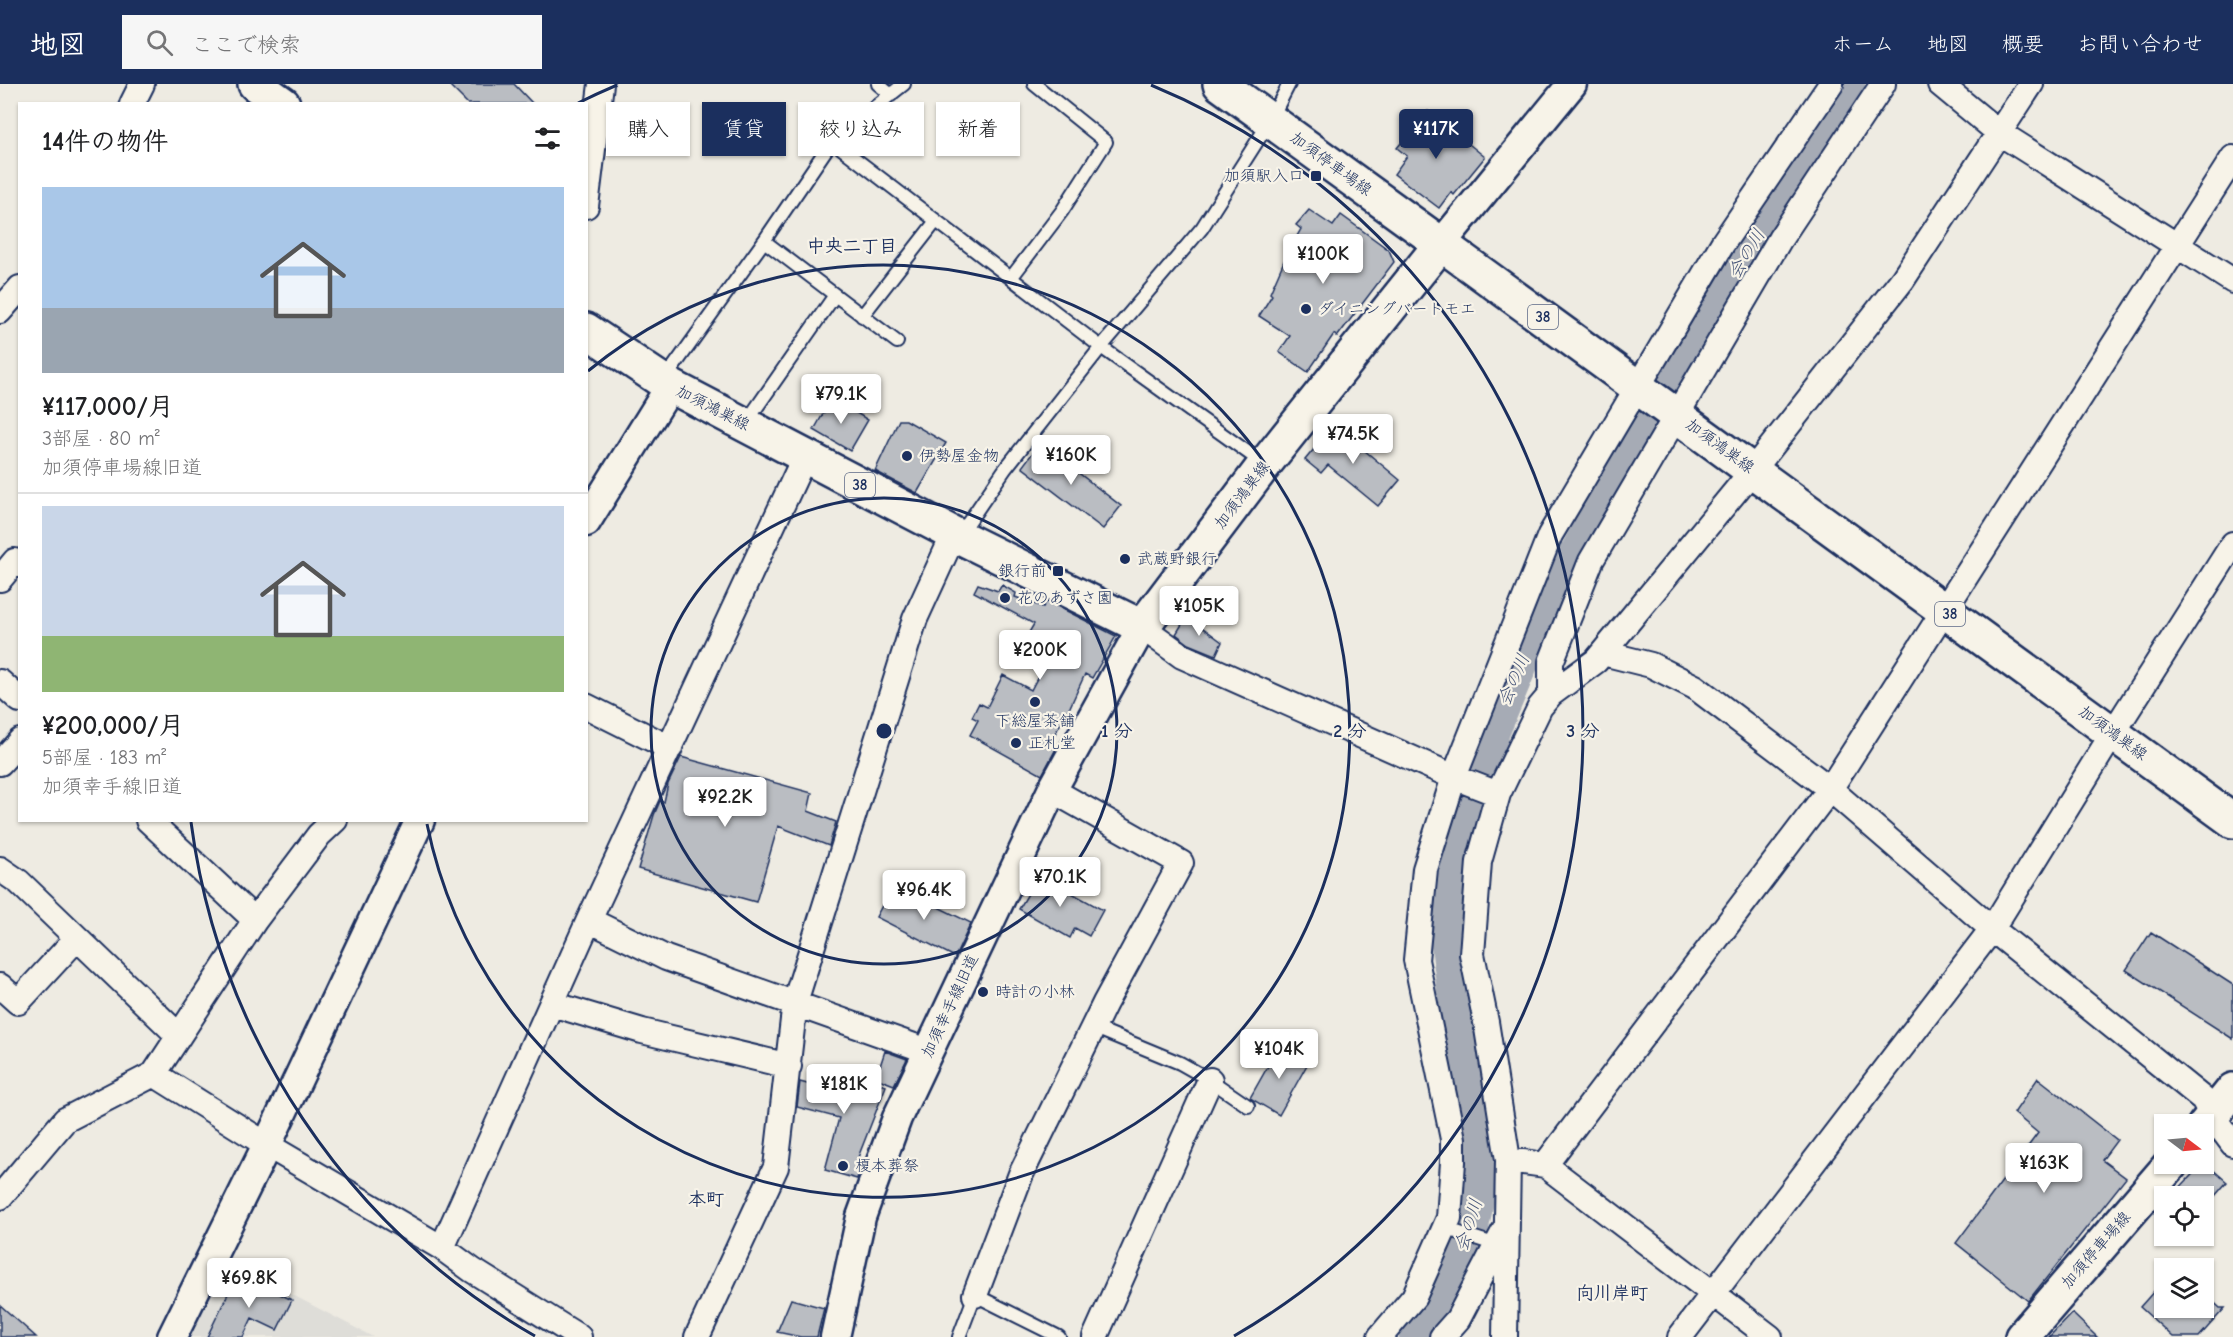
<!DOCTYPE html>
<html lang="ja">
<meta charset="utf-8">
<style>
body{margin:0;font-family:"Comic Neue","Klee One",sans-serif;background:#f6f6f6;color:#202124;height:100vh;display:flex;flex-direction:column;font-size:22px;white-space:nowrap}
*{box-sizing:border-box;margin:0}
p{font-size:20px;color:#757577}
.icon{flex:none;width:33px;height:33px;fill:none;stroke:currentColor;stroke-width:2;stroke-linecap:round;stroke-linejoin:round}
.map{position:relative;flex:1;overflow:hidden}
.drawer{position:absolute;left:18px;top:18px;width:570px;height:720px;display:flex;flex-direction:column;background:#fff;border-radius:0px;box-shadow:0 2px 4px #0004}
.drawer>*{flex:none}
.guide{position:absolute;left:606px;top:18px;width:570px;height:54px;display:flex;gap:12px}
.needle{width:39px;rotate:106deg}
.buttons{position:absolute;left:2154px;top:1030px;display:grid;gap:12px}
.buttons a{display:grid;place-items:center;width:60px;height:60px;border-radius:0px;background:#fff;box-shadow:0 2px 4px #0004;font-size:30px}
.price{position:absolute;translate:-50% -51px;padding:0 14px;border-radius:6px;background:#fff;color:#222;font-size:20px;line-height:39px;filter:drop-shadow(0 2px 3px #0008)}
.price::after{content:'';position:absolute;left:50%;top:36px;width:18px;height:14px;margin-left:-9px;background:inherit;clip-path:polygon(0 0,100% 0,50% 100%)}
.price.selected{background:#1b2f5e;color:#fff}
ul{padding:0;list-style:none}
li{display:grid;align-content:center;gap:12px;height:318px;padding:0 24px}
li+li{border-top:2px solid #e0e0e0}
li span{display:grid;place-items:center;height:186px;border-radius:0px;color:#555}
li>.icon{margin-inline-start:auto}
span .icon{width:108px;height:108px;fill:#fffc;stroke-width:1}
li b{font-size:26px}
h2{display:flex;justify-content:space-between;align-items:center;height:72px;padding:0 24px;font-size:26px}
.pill{padding:0 21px;border-radius:0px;background:#fff;box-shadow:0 2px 4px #0004;font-size:21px;line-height:54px}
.pill.selected{background:#1b2f5e;color:#fff}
header{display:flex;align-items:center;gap:36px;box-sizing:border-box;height:84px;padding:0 30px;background:#1b2f5e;color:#fff}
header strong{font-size:28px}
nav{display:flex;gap:33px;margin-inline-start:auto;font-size:21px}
.search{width:420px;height:54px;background:#f6f6f6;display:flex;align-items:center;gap:15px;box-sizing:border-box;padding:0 21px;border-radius:0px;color:#757577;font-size:22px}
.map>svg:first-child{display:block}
.built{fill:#deddd8}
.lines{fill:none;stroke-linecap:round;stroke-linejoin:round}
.river{stroke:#a6abb5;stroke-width:34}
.building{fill:#babdc2;stroke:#1b2f5e;stroke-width:1.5}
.service-casing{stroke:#1b2f5e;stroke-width:16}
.minor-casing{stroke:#1b2f5e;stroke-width:28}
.tertiary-casing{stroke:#1b2f5e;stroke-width:33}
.secondary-casing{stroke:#1b2f5e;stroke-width:38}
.primary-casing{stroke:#1b2f5e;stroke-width:38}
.service{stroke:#f7f3e8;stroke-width:12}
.minor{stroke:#f7f3e8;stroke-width:24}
.tertiary{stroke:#f7f3e8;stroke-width:28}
.secondary{stroke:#f7f3e8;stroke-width:33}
.primary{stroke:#f7f3e8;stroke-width:33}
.ring{fill:none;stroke:#1b2f5e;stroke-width:3}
.poi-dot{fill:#1b2f5e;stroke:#f7f3e8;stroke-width:2}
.labels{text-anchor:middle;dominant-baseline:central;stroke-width:4.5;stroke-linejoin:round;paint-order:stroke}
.shield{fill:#f7f3e8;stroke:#5d6a87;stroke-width:1.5}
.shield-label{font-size:15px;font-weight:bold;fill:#1b2f5e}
.street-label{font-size:16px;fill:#1b2f5e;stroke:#f7f3e8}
.poi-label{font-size:16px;fill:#1b2f5e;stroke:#f7f3e8;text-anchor:start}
.neighbourhood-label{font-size:18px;font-weight:bold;fill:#1b2f5e;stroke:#f7f3e8}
.water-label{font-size:18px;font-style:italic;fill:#455478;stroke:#f7f3e8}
.centre{fill:#1b2f5e;stroke:#f7f3e8;stroke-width:3}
.ring-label{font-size:18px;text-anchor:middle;font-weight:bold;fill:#1b2f5e;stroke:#f7f3e8;stroke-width:4.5;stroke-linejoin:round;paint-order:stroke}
</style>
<header>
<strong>地図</strong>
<div class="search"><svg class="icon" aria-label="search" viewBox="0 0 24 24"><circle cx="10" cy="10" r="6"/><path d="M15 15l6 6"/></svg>ここで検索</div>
<nav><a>ホーム</a><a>地図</a><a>概要</a><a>お問い合わせ</a></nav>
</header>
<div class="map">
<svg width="2233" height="1253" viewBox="0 0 2233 1253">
<rect width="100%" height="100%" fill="#eeebe2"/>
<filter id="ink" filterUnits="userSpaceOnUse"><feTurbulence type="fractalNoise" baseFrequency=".0167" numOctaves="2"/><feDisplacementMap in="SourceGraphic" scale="12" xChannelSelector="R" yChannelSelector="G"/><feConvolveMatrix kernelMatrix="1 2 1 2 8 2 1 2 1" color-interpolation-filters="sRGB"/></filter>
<g filter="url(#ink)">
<!-- built -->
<path class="built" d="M 224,1175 L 373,1253 L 187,1253 Z"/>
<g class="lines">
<!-- river -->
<path class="river" d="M 1416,1253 L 1437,1228 L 1472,1143 L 1480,1102 L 1447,854 L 1452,804 L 1493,647 L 1537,542 L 1646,340 L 1795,94 L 1848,0"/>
</g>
<!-- building -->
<path class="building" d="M 448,0 L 514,0 L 533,20 L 468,20 Z
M 1428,27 L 1485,73 L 1454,111 L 1451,108 L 1439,124 L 1394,90 L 1407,72 L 1397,64 Z
M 1309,126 L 1333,142 L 1341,131 L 1389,166 L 1394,178 L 1337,253 L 1334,250 L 1308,288 L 1279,268 L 1290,252 L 1259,232 L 1272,211 L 1270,209 L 1284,177 L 1298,155 L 1296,154 L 1301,145 L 1296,141 Z
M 832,314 L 868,336 L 850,367 L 814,346 Z
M 899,336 L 906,336 L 946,359 L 917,409 L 875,387 Z
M 1334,341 L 1400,396 L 1378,422 L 1328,381 L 1321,389 L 1305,376 Z
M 1040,359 L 1121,422 L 1103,445 L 1022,383 Z
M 978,500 L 998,507 L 1002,501 L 1016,509 L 1015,513 L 1043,523 L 1047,517 L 1116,552 L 1092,594 L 1085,590 L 1070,623 L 1051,657 L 1058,661 L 1042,691 L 970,651 L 978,636 L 972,633 L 979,619 L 987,623 L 1003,591 L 1031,606 L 1049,571 L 1024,557 L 1034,540 L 974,508 Z
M 1187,532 L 1222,558 L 1216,571 L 1189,560 L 1176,550 Z
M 681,673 L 812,709 L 808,727 L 836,738 L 829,762 L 778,742 L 756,818 L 638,785 L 654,731 L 660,717 L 664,718 L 668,700 Z
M 1039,791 L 1103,826 L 1089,852 L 1075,844 L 1070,854 L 1019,825 Z
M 893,801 L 971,839 L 955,873 L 876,833 Z
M 2151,848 L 2233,901 L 2233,955 L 2126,886 Z
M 1281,959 L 1308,979 L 1279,1031 L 1250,1014 Z
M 885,967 L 907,975 L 894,1001 L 876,994 Z
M 828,982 L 886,1002 L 857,1076 L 862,1078 L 857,1095 L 825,1086 L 839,1034 L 797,1023 L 800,998 L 822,1004 Z
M 2038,994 L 2117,1056 L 2102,1076 L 2126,1094 L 2028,1217 L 1956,1159 L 2038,1049 L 2014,1029 Z
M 2204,1078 L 2227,1098 L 2214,1113 L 2171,1113 Z
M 238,1189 L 292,1216 L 277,1246 L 252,1234 L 243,1253 L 207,1253 Z
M 2164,1196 L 2164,1224 L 2204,1224 L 2204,1209 L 2220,1224 L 2225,1224 L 2199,1253 L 2173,1253 L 2140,1223 Z
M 791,1215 L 824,1224 L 817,1253 L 801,1253 L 777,1248 Z
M 0,1221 L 36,1253 L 0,1253 Z
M 2072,1229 L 2097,1253 L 2049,1253 Z"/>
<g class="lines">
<defs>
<path id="service" d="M 878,0 L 891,11
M 832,57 L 1101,263 L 1264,380
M 764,157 L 897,258
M 1011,194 L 1062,127 L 1106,58 L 1034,0
M 862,232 L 936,137
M 667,299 L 672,285 L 764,157 L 832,57 L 904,0
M 745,340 L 835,211
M 957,447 L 968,439 L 1005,385 L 1101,263 L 1202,144 L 1270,37 L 1289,0
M 1093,943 L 1180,979 L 1210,996 L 1248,1022
M 1444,1144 L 1497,1161
M 959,1253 L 975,1211 L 1059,1253"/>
<path id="minor" d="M 1940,0 L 1998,48 L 2233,197
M 132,20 L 142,0
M 586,122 L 601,0
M 0,227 L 20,204
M 0,495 L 15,477 L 20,481
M 1142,543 L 1182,572 L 1454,693 L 1498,710
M 1603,569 L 1651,581 L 1695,603 L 1830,705 L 1992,845 L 2203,1015 L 2212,1032 L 2233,1060
M 0,598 L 20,616
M 1551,610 L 1551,578 L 1591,477 L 1780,155 L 1883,0
M 586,622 L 670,664
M 0,679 L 20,657
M 148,736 L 255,836
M 0,785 L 19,798 L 179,952
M 589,836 L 666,874 L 928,967
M 0,902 L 18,918 L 77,854
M 552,920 L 642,947 L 789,982
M 154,990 L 267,1061 L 442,1164 L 472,1186 L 579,1253
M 1508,1076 L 1545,1081 L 1770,1253
M 1545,1081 L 1830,705 L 2233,74
M 0,1113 L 65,1036 L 154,990 L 255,836 L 319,751 L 335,736
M 442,1164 L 589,836 L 805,372
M 975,1211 L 1021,1090 L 1105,919 L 1181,779 L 1052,706
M 697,1253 L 776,1083 L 795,918 L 915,535 L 954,450
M 1095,1253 L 1210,996
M 1380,1253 L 1414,1213 L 1449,1134 L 1453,1078 L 1453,1055 L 1416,876 L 1425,785 L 1454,693 L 1550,451 L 1723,159 L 1831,0
M 1442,1253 L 1458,1235 L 1504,1147
M 1505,1253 L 1508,1076 L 1486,938 L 1472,870 L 1479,778 L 1498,710 L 1540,623 L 1551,610 L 1596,577 L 1753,386 L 1903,195 L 2031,0
M 1680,1253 L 1992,845 L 2113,649 L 2233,460"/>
<path id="tertiary" d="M 1441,160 L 1572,0
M 586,438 L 663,314 L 667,300
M 172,1253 L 267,1061 L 420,736
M 835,1253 L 861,1133 L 897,1034 L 1052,706 L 1142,543"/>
<path id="secondary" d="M 1220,0 L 1441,160
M 2204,1042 L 2233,1006
M 2022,1253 L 2171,1080"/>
<path id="primary" d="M 255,0 L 283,20
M 586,246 L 667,300 L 954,450 L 1142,543 L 1265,380 L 1441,160 L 2233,737"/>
</defs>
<!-- service casing -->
<use href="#service" class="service-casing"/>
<!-- minor casing -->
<use href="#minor" class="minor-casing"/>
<!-- tertiary casing -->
<use href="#tertiary" class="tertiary-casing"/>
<!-- secondary casing -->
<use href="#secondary" class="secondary-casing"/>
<!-- primary casing -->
<use href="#primary" class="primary-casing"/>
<!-- service -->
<use href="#service" class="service"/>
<!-- minor -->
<use href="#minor" class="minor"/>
<!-- tertiary -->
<use href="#tertiary" class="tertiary"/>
<!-- secondary -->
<use href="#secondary" class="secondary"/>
<!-- primary -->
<use href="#primary" class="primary"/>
</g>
</g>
<!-- distance rings -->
<g class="ring">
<circle cx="884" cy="647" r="233"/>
<path d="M588 287A466 466 0 1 1 427 740"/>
<path d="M535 1252A699 699 0 0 1 191 738M578 19A699 699 0 0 1 617 1M1151 1A699 699 0 0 1 1234 1252"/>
</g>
<!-- markers -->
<g class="poi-dot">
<rect x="1310" y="86" width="12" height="12" rx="3"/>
<circle cx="1306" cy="225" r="6"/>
<circle cx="907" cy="372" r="6"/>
<circle cx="1125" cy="475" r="6"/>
<rect x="1052" y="481" width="12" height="12" rx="3"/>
<circle cx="1005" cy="514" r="6"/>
<circle cx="1035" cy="618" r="6"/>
<circle cx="1016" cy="659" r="6"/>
<circle cx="983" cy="908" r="6"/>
<circle cx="843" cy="1082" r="6"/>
</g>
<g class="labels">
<!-- shield labels -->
<g class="shield">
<rect x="1528" y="221" width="30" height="24" rx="4.5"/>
<rect x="845" y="389" width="30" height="24" rx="4.5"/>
<rect x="1935" y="518" width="30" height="24" rx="4.5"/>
</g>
<g class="shield-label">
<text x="1543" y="233">38</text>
<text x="860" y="401">38</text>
<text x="1950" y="530">38</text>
</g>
<!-- street labels -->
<g class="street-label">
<text transform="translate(1331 80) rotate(36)">加須停車場線</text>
<text transform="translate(713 324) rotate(27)">加須鴻巣線</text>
<text transform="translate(1720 362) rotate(36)">加須鴻巣線</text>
<text transform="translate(1242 411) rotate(-53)">加須鴻巣線</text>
<text transform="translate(2113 649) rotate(36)">加須鴻巣線</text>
<text transform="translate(950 922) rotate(-65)">加須幸手線旧道</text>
<text transform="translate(2096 1166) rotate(-49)">加須停車場線</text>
</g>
<!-- poi labels -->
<g class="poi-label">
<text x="1304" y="92" text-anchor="end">加須駅入口</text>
<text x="1318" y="225">ダイニングバートモエ</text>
<text x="919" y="372">伊勢屋金物</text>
<text x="1137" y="475">武蔵野銀行</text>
<text x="1046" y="487" text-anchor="end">銀行前</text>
<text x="1017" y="514">花のあずさ園</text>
<text x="1035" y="637" text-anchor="middle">下総屋茶舗</text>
<text x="1028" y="659">正札堂</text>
<text x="995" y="908">時計の小林</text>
<text x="855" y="1082">榎本葬祭</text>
</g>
<!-- neighbourhood labels -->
<g class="neighbourhood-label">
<text x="852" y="162">中央二丁目</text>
<text x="706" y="1115">本町</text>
<text x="1612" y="1209">向川岸町</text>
</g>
<!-- water labels -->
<g class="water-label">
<text transform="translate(1747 170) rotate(-59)">会の川</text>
<text transform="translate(1514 596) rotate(-67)">会の川</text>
<text transform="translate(1469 1141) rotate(-73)">会の川</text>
</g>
</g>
<circle cx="884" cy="647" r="9" class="centre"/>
<g class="ring-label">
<text x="1117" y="653">1 分</text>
<text x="1350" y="653">2 分</text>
<text x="1583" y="653">3 分</text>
</g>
</svg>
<div class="buttons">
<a><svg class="needle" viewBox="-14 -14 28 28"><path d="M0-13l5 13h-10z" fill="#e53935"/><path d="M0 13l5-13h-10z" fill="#757577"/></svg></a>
<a><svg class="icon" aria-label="locate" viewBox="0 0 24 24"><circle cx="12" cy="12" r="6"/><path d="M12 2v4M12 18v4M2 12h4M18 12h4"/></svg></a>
<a><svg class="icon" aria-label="layers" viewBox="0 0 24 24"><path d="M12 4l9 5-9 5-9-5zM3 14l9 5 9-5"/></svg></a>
</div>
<b class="price selected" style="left:1436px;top:76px">¥117K</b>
<b class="price" style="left:1323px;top:201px">¥100K</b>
<b class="price" style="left:841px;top:341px">¥79.1K</b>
<b class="price" style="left:1353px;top:381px">¥74.5K</b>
<b class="price" style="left:1071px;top:402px">¥160K</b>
<b class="price" style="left:1199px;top:553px">¥105K</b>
<b class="price" style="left:1040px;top:597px">¥200K</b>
<b class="price" style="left:725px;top:744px">¥92.2K</b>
<b class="price" style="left:1060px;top:824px">¥70.1K</b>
<b class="price" style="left:924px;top:837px">¥96.4K</b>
<b class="price" style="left:1279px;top:996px">¥104K</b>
<b class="price" style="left:844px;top:1031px">¥181K</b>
<b class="price" style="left:2044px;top:1110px">¥163K</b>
<b class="price" style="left:249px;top:1225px">¥69.8K</b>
<div class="guide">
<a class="pill">購入</a>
<a class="pill selected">賃貸</a>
<a class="pill">絞り込み</a>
<a class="pill">新着</a>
</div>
<section class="drawer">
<h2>14件の物件<svg class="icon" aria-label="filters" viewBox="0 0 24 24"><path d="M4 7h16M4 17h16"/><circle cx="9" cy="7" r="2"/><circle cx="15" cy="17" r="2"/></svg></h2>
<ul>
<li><span style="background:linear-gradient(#a9c7e8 65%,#9aa5b1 0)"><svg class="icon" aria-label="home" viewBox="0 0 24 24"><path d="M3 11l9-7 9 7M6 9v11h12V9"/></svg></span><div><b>¥117,000/月</b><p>3部屋 · 80 m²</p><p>加須停車場線旧道</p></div></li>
<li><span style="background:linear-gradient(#c9d6e8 70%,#8fb573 0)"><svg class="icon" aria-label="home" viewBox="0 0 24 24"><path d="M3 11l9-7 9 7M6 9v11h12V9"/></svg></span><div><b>¥200,000/月</b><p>5部屋 · 183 m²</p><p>加須幸手線旧道</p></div></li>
</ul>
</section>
</div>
